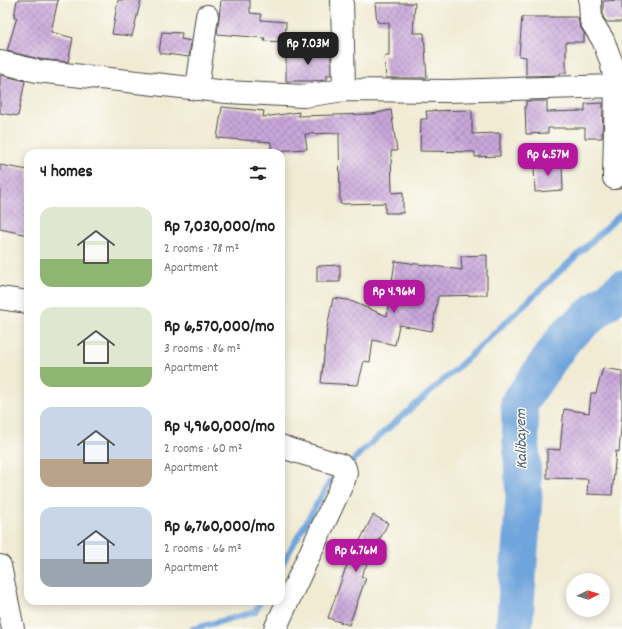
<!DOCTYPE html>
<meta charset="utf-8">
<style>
body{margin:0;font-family:Dekko,sans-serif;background:#f2f2f2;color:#222;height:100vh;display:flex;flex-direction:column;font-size:15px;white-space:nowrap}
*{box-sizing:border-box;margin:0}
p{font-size:13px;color:#767676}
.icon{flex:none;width:22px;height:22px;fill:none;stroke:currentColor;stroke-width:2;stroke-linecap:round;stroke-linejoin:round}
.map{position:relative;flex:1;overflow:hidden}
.side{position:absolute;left:24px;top:149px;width:261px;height:456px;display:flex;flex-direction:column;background:#fff;border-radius:12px;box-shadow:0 2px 10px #0003}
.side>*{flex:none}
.needle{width:26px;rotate:85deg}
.tools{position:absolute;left:566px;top:573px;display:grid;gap:8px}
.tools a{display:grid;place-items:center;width:44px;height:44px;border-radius:50%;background:#fff;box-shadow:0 2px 10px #0003;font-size:20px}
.price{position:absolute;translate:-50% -34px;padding:0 9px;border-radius:8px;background:#b5179e;color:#fff;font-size:13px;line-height:26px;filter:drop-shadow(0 1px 2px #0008)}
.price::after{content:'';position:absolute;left:50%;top:24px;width:12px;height:9px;margin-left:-6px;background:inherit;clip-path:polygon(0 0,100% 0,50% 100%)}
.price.on{background:#222;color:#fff}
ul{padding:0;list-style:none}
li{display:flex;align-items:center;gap:12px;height:100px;padding:0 16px}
li span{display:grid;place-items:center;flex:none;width:112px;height:80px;border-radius:12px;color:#555}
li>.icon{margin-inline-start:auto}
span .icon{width:48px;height:48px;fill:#fffc;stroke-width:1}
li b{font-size:17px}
h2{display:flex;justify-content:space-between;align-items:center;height:48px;padding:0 16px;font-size:17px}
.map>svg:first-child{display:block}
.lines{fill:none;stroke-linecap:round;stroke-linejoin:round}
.stream{stroke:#6fa4dc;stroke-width:6}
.river{stroke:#6fa4dc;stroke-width:37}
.building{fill:url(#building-cross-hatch)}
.minor-casing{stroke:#494844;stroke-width:24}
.minor{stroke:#fff;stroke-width:22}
.labels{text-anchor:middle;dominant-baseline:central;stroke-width:3;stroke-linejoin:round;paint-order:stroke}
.water-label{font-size:16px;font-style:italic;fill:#465b72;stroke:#fdfcf7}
</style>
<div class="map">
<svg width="622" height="629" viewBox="0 0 622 629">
<defs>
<pattern id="building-cross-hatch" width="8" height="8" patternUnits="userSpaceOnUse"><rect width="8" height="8" fill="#c9a7da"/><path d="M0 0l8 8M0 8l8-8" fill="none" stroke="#a388b1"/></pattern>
</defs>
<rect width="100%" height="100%" fill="#fdfcf7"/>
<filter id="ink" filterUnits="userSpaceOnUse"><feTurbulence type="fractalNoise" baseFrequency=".025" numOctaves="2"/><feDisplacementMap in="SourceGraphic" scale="8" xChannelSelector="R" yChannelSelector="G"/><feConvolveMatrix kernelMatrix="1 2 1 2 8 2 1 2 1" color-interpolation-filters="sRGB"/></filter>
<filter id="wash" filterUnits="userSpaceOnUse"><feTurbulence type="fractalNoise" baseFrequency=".012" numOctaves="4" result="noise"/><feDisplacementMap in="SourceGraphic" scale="16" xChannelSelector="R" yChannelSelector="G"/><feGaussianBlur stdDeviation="0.9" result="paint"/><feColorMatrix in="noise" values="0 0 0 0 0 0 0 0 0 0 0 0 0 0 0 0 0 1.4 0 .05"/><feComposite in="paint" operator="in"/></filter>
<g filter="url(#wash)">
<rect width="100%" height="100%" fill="#f1ebd4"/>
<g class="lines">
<!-- stream -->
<path class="stream" d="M 348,467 L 360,453 L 456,369 L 622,213
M 281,566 L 330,481 L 339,477
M 192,629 L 255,612 L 261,601"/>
<!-- river -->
<path class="river" d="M 514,629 L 524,498 L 519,403 L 566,336 L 622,289"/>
</g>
<g id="blocks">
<!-- building -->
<path class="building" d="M 17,0 L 58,0 L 51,32 L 73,38 L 68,62 L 39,59 L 7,51 L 17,17 L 14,17 Z
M 118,0 L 141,0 L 132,36 L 112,34 Z
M 221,0 L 250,0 L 250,13 L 261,14 L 261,20 L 286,22 L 285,42 L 264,41 L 265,38 L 217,34 Z
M 622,0 L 622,22 L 607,22 L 603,17 L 603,1 Z
M 375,3 L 415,3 L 413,33 L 424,33 L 427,78 L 386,78 L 384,56 L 389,56 L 389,23 L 377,22 Z
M 522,17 L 578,17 L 580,27 L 585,34 L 584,34 L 584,42 L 566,42 L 566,73 L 560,73 L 560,75 L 526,76 L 526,57 L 519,56 Z
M 162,32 L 182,33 L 181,39 L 191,41 L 189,57 L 159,53 Z
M 331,50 L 331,75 L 327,75 L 327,80 L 313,81 L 286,81 L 286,52 Z
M 1,75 L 25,81 L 18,116 L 0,113 L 0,79 Z
M 526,101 L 547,101 L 547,112 L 585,111 L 585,104 L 603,103 L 602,138 L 585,138 L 585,128 L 548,128 L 548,133 L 526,134 L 525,106 L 526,106 Z
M 222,107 L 264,111 L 263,117 L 299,112 L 298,116 L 372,114 L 391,110 L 397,151 L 391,151 L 392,193 L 403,192 L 403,213 L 385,213 L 385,203 L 340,204 L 339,133 L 305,134 L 307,149 L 271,151 L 271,142 L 217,138 Z
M 472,110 L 472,134 L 500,133 L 500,156 L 475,157 L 475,152 L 420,151 L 421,119 L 427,119 L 426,111 Z
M 562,162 L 563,190 L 535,192 L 534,164 Z
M 0,165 L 28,170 L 28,235 L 0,229 Z
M 487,255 L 487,295 L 438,296 L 432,331 L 399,325 L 395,345 L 373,340 L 370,362 L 364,361 L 358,385 L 321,383 L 327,328 L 333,298 L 348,300 L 387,316 L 395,261 L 462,270 L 461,256 Z
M 340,265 L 340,282 L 317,282 L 317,266 Z
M 603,368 L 622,371 L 622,414 L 619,452 L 616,451 L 612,495 L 587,494 L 588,479 L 547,478 L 547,449 L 560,450 L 564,409 L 589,413 L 591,393 L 596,393 Z
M 373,515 L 388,523 L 361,576 L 366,578 L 349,625 L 328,618 L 345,570 Z"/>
</g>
</g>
<g filter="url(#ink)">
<use href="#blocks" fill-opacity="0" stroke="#494844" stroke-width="1"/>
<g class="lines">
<defs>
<path id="minor" d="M 590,0 L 591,21 L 603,40 L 611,61 L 616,86 L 614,178
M 0,62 L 37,71 L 227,92 L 304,96 L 344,90 L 342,0
M 197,89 L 207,16
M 344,90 L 448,91 L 616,86
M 0,298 L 28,302
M 0,566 L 13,629
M 275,629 L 344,480 L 346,473 L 345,468 L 341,465 L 288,449 L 281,446"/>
</defs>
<!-- minor casing -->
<use href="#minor" class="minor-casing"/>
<!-- minor -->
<use href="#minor" class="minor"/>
</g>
</g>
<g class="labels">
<!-- water labels -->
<g class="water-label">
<text transform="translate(522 439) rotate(-91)">Kalibayem</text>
</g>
</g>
</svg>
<div class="tools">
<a><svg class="needle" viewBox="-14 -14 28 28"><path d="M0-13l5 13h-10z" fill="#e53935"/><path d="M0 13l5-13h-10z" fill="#767676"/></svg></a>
</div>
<b class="price on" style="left:308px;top:66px">Rp 7.03M</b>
<b class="price" style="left:548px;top:177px">Rp 6.57M</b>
<b class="price" style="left:394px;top:314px">Rp 4.96M</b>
<b class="price" style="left:356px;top:573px">Rp 6.76M</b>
<section class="side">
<h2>4 homes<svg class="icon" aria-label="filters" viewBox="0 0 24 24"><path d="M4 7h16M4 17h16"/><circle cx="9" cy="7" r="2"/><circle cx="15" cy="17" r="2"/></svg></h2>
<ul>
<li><span style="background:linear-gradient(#dfe7d0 65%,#8fb573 0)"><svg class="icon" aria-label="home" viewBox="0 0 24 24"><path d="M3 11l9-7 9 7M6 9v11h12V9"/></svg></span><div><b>Rp 7,030,000/mo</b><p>2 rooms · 78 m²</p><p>Apartment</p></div></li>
<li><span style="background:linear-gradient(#dfe7d0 75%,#8fb573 0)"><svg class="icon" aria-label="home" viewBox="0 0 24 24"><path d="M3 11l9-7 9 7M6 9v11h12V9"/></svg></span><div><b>Rp 6,570,000/mo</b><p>3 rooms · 86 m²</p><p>Apartment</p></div></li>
<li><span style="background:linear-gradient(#c9d6e8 65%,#b9a48a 0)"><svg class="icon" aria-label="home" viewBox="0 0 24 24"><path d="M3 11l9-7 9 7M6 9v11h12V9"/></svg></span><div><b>Rp 4,960,000/mo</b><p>2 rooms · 60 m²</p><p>Apartment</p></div></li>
<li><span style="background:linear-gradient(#c9d6e8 65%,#9aa5b1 0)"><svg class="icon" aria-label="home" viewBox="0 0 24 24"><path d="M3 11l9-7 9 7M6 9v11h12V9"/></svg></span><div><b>Rp 6,760,000/mo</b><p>2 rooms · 66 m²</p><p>Apartment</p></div></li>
</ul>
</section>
</div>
